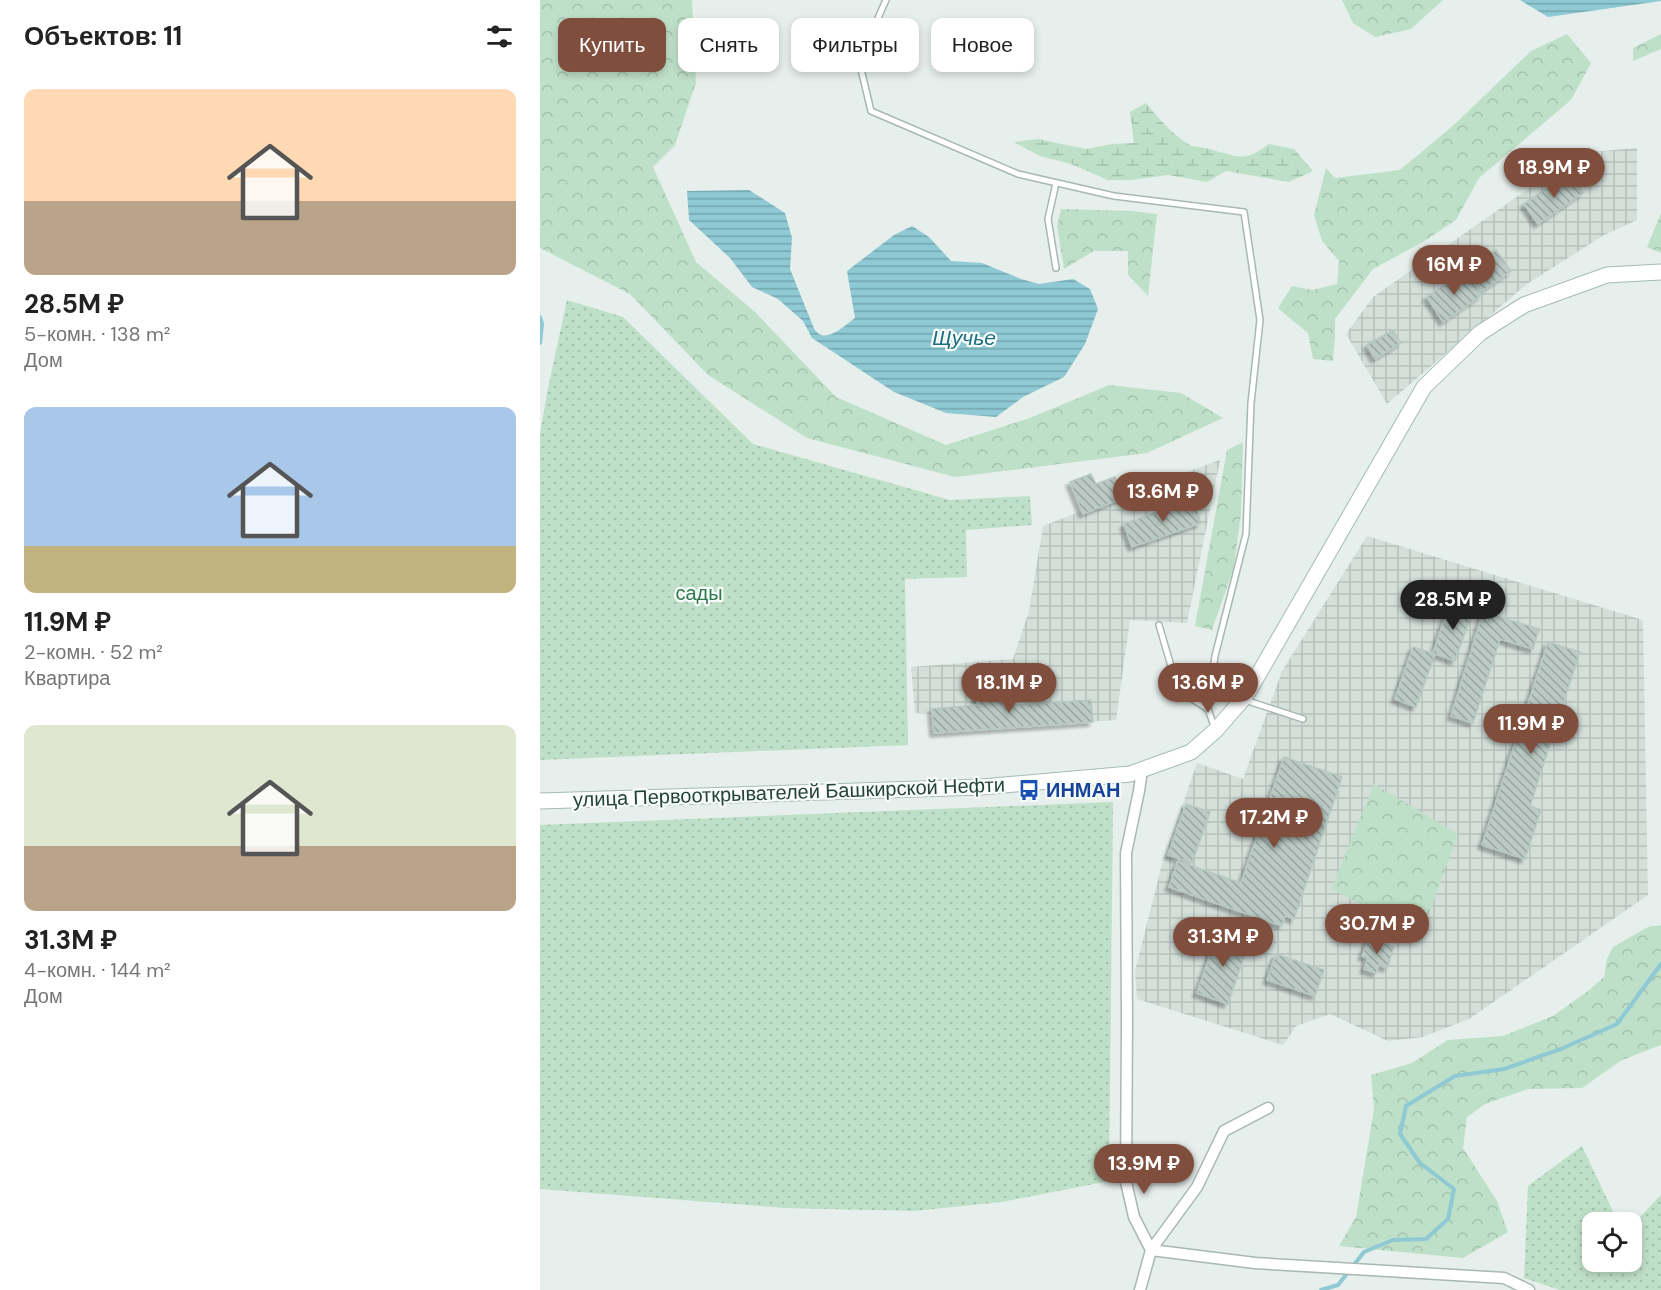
<!DOCTYPE html>
<html lang="ru">
<meta charset="utf-8">
<style>
body{margin:0;font-family:"DM Sans",sans-serif;background:#f6f6f6;color:#222;height:100vh;display:flex;flex-direction:column;font-size:22px;white-space:nowrap}
*{box-sizing:border-box;margin:0}
p{font-size:20px;color:#767676}
.icon{flex:none;width:33px;height:33px;fill:none;stroke:currentColor;stroke-width:2;stroke-linecap:round;stroke-linejoin:round}
.map{position:relative;flex:1;overflow:hidden}
.panel{display:flex;flex-direction:column;background:#fff;width:540px}
.panel>*{flex:none}
.hud{position:absolute;left:18px;top:18px;width:570px;height:54px;display:flex;gap:12px}
.buttons{position:absolute;left:1042px;top:1212px;display:grid;gap:12px}
.buttons a{display:grid;place-items:center;width:60px;height:60px;border-radius:12px;background:#fff;box-shadow:0 3px 9px #0003;font-size:30px}
.price{position:absolute;translate:-50% -51px;padding:0 14px;border-radius:21px;background:#804e3d;color:#fff;font-size:20px;line-height:39px;filter:drop-shadow(0 2px 3px #0008)}
.price::after{content:'';position:absolute;left:50%;top:36px;width:18px;height:14px;margin-left:-9px;background:inherit;clip-path:polygon(0 0,100% 0,50% 100%)}
.price.selected{background:#222;color:#fff}
ul{padding:0;list-style:none}
li{display:grid;align-content:center;gap:12px;height:318px;padding:0 24px}
li span{display:grid;place-items:center;height:186px;border-radius:12px;color:#555}
li>.icon{margin-inline-start:auto}
span .icon{width:108px;height:108px;fill:#fffc;stroke-width:1}
li b{font-size:26px}
h2{display:flex;justify-content:space-between;align-items:center;height:72px;padding:0 24px;font-size:26px}
.chip{padding:0 21px;border-radius:12px;background:#fff;box-shadow:0 3px 9px #0003;font-size:21px;line-height:54px}
.chip.selected{background:#804e3d;color:#fff}
main{display:flex;flex:1;min-height:0}
.map>svg:first-child{display:block}
.industrial{fill:url(#industrial-grid)}
.grass{fill:url(#grass-dots)}
.forest{fill:url(#forest-crowns)}
.wetland{fill:url(#wetland-marsh)}
.water{fill:url(#water-rules)}
.lines{fill:none;stroke-linecap:round;stroke-linejoin:round}
.stream{stroke:#8ec9d4;stroke-width:4}
.building{fill:url(#building-back-hatch);stroke:#b8c9c2;stroke-width:1.5;filter:url(#shadow)}
.lane-casing{stroke:#a8b8b2;stroke-width:8}
.street-casing{stroke:#a8b8b2;stroke-width:13}
.secondary-casing{stroke:#a4bbb3;stroke-width:17}
.lane{stroke:#fff;stroke-width:5}
.street{stroke:#fff;stroke-width:10}
.secondary{stroke:#fff;stroke-width:15}
.labels{text-anchor:middle;dominant-baseline:central;stroke-width:4.5;stroke-linejoin:round;paint-order:stroke}
.park-label{font-size:20px;fill:#2d7a4b;stroke:#f7fbf9}
.transit-label{font-size:20px;font-weight:bold;fill:#164399;stroke:#f7fbf9;text-anchor:start}
.street-label{font-size:20px;fill:#24423a;stroke:#f7fbf9}
.water-label{font-size:21px;font-style:italic;fill:#1c6f80;stroke:#f7fbf9}
</style>
<main>
<section class="panel">
<h2>Объектов: 11<svg class="icon" aria-label="filters" viewBox="0 0 24 24"><path d="M4 7h16M4 17h16"/><circle cx="9" cy="7" r="2"/><circle cx="15" cy="17" r="2"/></svg></h2>
<ul>
<li><span style="background:linear-gradient(#ffd9b3 60%,#b9a48a 0)"><svg class="icon" aria-label="home" viewBox="0 0 24 24"><path d="M3 11l9-7 9 7M6 9v11h12V9"/></svg></span><div><b>28.5M ₽</b><p>5-комн. · 138 m²</p><p>Дом</p></div></li>
<li><span style="background:linear-gradient(#a9c7e8 75%,#c2b280 0)"><svg class="icon" aria-label="home" viewBox="0 0 24 24"><path d="M3 11l9-7 9 7M6 9v11h12V9"/></svg></span><div><b>11.9M ₽</b><p>2-комн. · 52 m²</p><p>Квартира</p></div></li>
<li><span style="background:linear-gradient(#dfe7d0 65%,#b9a48a 0)"><svg class="icon" aria-label="home" viewBox="0 0 24 24"><path d="M3 11l9-7 9 7M6 9v11h12V9"/></svg></span><div><b>31.3M ₽</b><p>4-комн. · 144 m²</p><p>Дом</p></div></li>
</ul>
</section>
<div class="map">
<svg width="1121" height="1290" viewBox="0 0 1121 1290">
<defs>
<pattern id="industrial-grid" width="8" height="8" patternUnits="userSpaceOnUse" patternTransform="scale(1.5)"><rect width="8" height="8" fill="#d4dfda"/><path d="M0 4h8M4 0v8" fill="none" stroke="#b6c1bc"/></pattern>
<pattern id="grass-dots" width="8" height="8" patternUnits="userSpaceOnUse" patternTransform="scale(1.5)"><rect width="8" height="8" fill="#bfe0c8"/><path d="M2 2h.1M6 6h.1" fill="none" stroke="#a4c1ad" stroke-width="1.8" stroke-linecap="round"/></pattern>
<pattern id="forest-crowns" width="20" height="18" patternUnits="userSpaceOnUse" patternTransform="scale(1.5)"><rect width="20" height="18" fill="#bfe0c8"/><path d="M2 6a3 3 0 1 1 6 0M12 15a3 3 0 1 1 6 0" fill="none" stroke="#a4c1ad"/></pattern>
<pattern id="wetland-marsh" width="20" height="14" patternUnits="userSpaceOnUse" patternTransform="scale(1.5)"><rect width="20" height="14" fill="#bfe0c8"/><path d="M1 5h8M5 5V1M11 12h8M15 12V8" fill="none" stroke="#a4c1ad"/></pattern>
<pattern id="water-rules" width="6" height="5" patternUnits="userSpaceOnUse" patternTransform="scale(1.5)"><rect width="6" height="5" fill="#8ec9d4"/><path d="M0 2.5h6" fill="none" stroke="#74a5ad"/></pattern>
<pattern id="building-back-hatch" width="6" height="6" patternUnits="userSpaceOnUse" patternTransform="scale(1.5)"><rect width="6" height="6" fill="#bbcac4"/><path d="M-1 5l2 2M0 0l6 6M5-1l2 2" fill="none" stroke="#98a6a0"/></pattern>
<filter id="shadow"><feDropShadow dx="-4" dy="4" stdDeviation="1.5" flood-color="#0004"/></filter>
</defs>
<rect width="100%" height="100%" fill="#e6efeb"/>
<!-- industrial -->
<path class="industrial" d="M 1097,148 L 1097,220 L 1064,235 L 987,284 L 847,404 L 806,334 L 833,297 L 1040,153 Z
M 680,460 L 647,623 L 590,620 L 576,720 L 394,733 L 392,714 L 375,713 L 371,667 L 473,659 L 489,611 L 503,526 L 542,511 L 530,482 L 551,474 L 556,484 L 575,477 L 583,496 Z
M 827,536 L 1103,620 L 1108,895 L 929,1019 L 883,1037 L 848,1041 L 790,1014 L 756,1026 L 743,1045 L 597,999 L 595,971 L 622,864 L 657,763 L 703,779 L 742,671 Z"/>
<!-- grass -->
<path class="grass" d="M 27,300 L 83,317 L 213,444 L 410,500 L 490,496 L 492,525 L 426,530 L 427,577 L 365,579 L 368,745 L 0,760 L 0,434 L 8,388 Z
M 573,802 L 569,1181 L 462,1202 L 374,1211 L 245,1208 L 0,1189 L 0,825 Z
M 1042,1146 L 1078,1222 L 1053,1222 L 1053,1262 L 1092,1262 L 1092,1225 L 1121,1195 L 1121,1290 L 1020,1290 L 984,1278 L 988,1186 Z"/>
<!-- forest -->
<path class="forest" d="M 0,0 L 152,0 L 156,83 L 135,145 L 113,167 L 156,262 L 215,312 L 296,397 L 406,445 L 490,418 L 569,385 L 641,393 L 683,418 L 607,453 L 415,477 L 267,438 L 168,375 L 90,294 L 0,248 Z
M 802,0 L 903,0 L 871,29 L 835,37 L 813,23 Z
M 1027,34 L 1051,63 L 1031,100 L 939,178 L 916,220 L 883,242 L 833,269 L 795,319 L 795,337 L 793,361 L 773,359 L 768,333 L 752,320 L 738,308 L 752,286 L 772,290 L 797,284 L 799,261 L 782,241 L 774,215 L 786,168 L 795,178 L 860,170 L 916,123 L 991,51 Z
M 1121,34 L 1121,49 L 1093,61 L 1093,48 Z
M 521,209 L 592,211 L 617,214 L 608,296 L 588,275 L 588,251 L 554,251 L 524,269 L 517,226 Z
M 1121,213 L 1121,253 L 1107,247 Z
M 703,442 L 701,513 L 694,567 L 672,630 L 655,626 L 687,450 Z
M 834,784 L 918,834 L 881,935 L 791,889 Z
M 1121,925 L 1121,1045 L 1082,1060 L 1042,1088 L 988,1089 L 945,1104 L 927,1117 L 923,1148 L 957,1201 L 968,1232 L 923,1258 L 799,1246 L 816,1217 L 834,1109 L 831,1075 L 872,1063 L 908,1040 L 963,1036 L 1013,1016 L 1048,991 L 1064,977 L 1067,959 L 1073,947 L 1108,927 Z"/>
<!-- wetland -->
<path class="wetland" d="M 606,103 C 619,118 632,135 650,145 C 657,148 666,147 673,150 C 702,158 703,162 729,144 L 754,149 L 773,171 L 749,182 L 686,171 L 667,182 L 628,175 L 591,180 L 568,180 L 531,164 L 500,156 L 474,142 L 498,139 L 546,149 L 572,144 L 594,143 L 590,112 Z"/>
<!-- water -->
<path class="water" d="M 980,0 L 1121,0 L 1121,1 L 1008,17 Z
M 209,190 L 245,213 L 252,238 L 250,269 L 273,326 C 282,348 304,326 315,318 L 307,271 L 354,235 L 372,226 L 389,237 L 411,261 L 442,263 L 481,279 L 499,284 L 533,279 L 550,289 L 558,309 L 545,344 L 524,377 L 483,397 L 456,417 L 406,413 L 354,392 L 272,338 L 263,321 L 238,299 L 212,287 L 190,258 L 149,220 L 147,191 Z"/>
<g class="lines">
<!-- stream -->
<path class="stream" d="M 0,317 L 2,324 L 0,343
M 781,1290 L 798,1285 L 824,1252 L 853,1240 L 886,1239 L 908,1219 L 914,1189 L 880,1163 L 860,1134 L 866,1106 L 915,1076 L 964,1069 L 1021,1049 L 1077,1024 L 1121,964"/>
</g>
<!-- building -->
<path class="building" d="M 1030,173 L 1043,193 L 998,224 L 984,204 Z
M 956,250 L 971,271 L 942,291 L 927,269 Z
M 926,271 L 942,295 L 903,322 L 887,297 Z
M 853,330 L 861,343 L 835,359 L 827,345 Z
M 551,474 L 556,484 L 575,477 L 583,498 L 543,514 L 530,482 Z
M 653,499 L 661,523 L 592,547 L 584,524 Z
M 910,602 L 933,610 L 915,661 L 893,653 Z
M 943,612 L 999,629 L 993,649 L 960,639 L 933,723 L 911,716 Z
M 1008,642 L 1040,652 L 990,806 L 1001,810 L 985,859 L 942,845 Z
M 873,647 L 895,654 L 876,707 L 855,699 Z
M 462,690 L 463,706 L 551,700 L 553,722 L 394,733 L 392,709 L 437,705 L 436,692 Z
M 744,757 L 802,777 L 754,919 L 745,916 L 742,926 L 629,887 L 638,861 L 701,883 Z
M 646,804 L 670,812 L 652,863 L 628,855 Z
M 678,931 L 709,942 L 688,1004 L 657,993 Z
M 829,937 L 854,947 L 847,968 L 839,965 L 836,973 L 824,969 L 828,958 L 822,956 Z
M 736,954 L 784,970 L 775,996 L 727,980 Z"/>
<g class="lines">
<defs>
<path id="lane" d="M 346,0 L 319,61 L 331,111 L 478,174 L 574,196 L 704,212 L 720,320 L 711,403 L 706,534 L 675,656 L 668,709 L 675,729
M 516,268 L 508,219 L 516,183
M 619,625 L 638,690 L 668,709
M 705,700 L 763,719"/>
<path id="street" d="M 602,770 L 599,791 L 586,853 L 587,1021 L 586,1182 L 594,1217 L 611,1250 L 715,1263 L 964,1278 L 989,1290
M 600,1290 L 611,1250 L 657,1187 L 684,1131 L 728,1108"/>
<path id="secondary" d="M 0,801 L 442,787 L 590,774 L 651,752 L 676,730 L 703,699 L 710,689 L 884,387 L 940,333 L 984,305 L 1067,275 L 1121,272"/>
</defs>
<!-- lane casing -->
<use href="#lane" class="lane-casing"/>
<!-- street casing -->
<use href="#street" class="street-casing"/>
<!-- secondary casing -->
<use href="#secondary" class="secondary-casing"/>
<!-- lane -->
<use href="#lane" class="lane"/>
<!-- street -->
<use href="#street" class="street"/>
<!-- secondary -->
<use href="#secondary" class="secondary"/>
</g>
<!-- icons -->
<defs>
<symbol id="bus-bare" viewBox="-9 -9 18 18"><path d="M-5-6H5V4H4V6H2V4H-2V6H-4V4H-5ZM-3.5-4V0h7V-4ZM-3.5 1.2v1.5H-2V1.2ZM2 1.2v1.5H3.5V1.2Z" fill="#1a4fb4" stroke="#f7fbf9" stroke-width="2.5" paint-order="stroke"/></symbol>
</defs>
<g fill-rule="evenodd">
<use href="#bus-bare" x="474" y="775" width="30" height="30"/>
</g>
<g class="labels">
<!-- park labels -->
<g class="park-label">
<text x="159" y="593">сады</text>
</g>
<!-- transit labels -->
<g class="transit-label">
<text x="506" y="790">ИНМАН</text>
</g>
<!-- street labels -->
<g class="street-label">
<text transform="translate(249 792) rotate(-2)">улица Первооткрывателей Башкирской Нефти</text>
</g>
<!-- water labels -->
<g class="water-label">
<text x="424" y="338">Щучье</text>
</g>
</g>
</svg>
<div class="buttons">
<a><svg class="icon" aria-label="locate" viewBox="0 0 24 24"><circle cx="12" cy="12" r="6"/><path d="M12 2v4M12 18v4M2 12h4M18 12h4"/></svg></a>
</div>
<b class="price" style="left:1014px;top:199px">18.9M ₽</b>
<b class="price" style="left:914px;top:296px">16M ₽</b>
<b class="price" style="left:623px;top:523px">13.6M ₽</b>
<b class="price selected" style="left:913px;top:631px">28.5M ₽</b>
<b class="price" style="left:469px;top:714px">18.1M ₽</b>
<b class="price" style="left:668px;top:714px">13.6M ₽</b>
<b class="price" style="left:991px;top:755px">11.9M ₽</b>
<b class="price" style="left:734px;top:849px">17.2M ₽</b>
<b class="price" style="left:837px;top:955px">30.7M ₽</b>
<b class="price" style="left:683px;top:968px">31.3M ₽</b>
<b class="price" style="left:604px;top:1195px">13.9M ₽</b>
<div class="hud">
<a class="chip selected">Купить</a>
<a class="chip">Снять</a>
<a class="chip">Фильтры</a>
<a class="chip">Новое</a>
</div>
</div>
</main>
